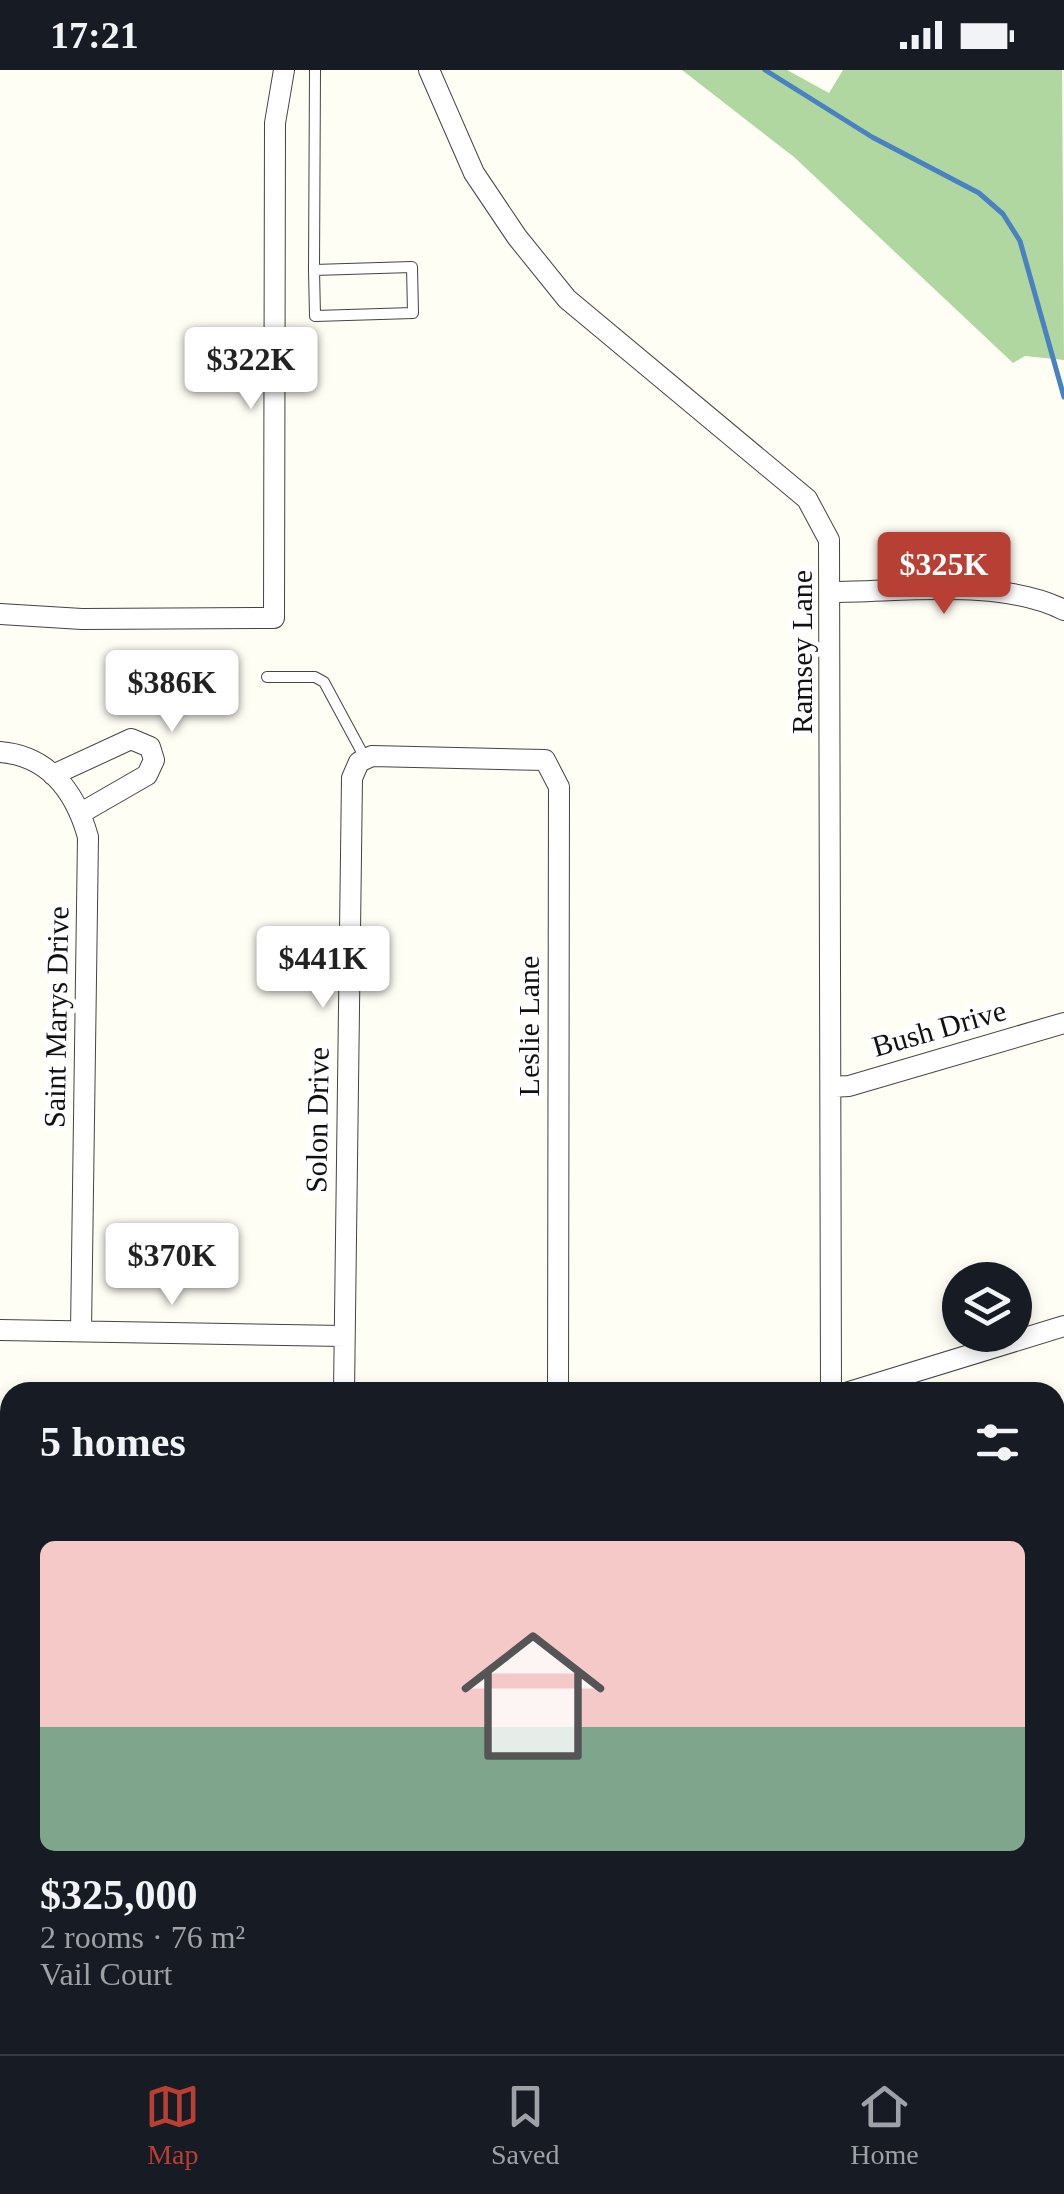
<!DOCTYPE html>
<meta charset="utf-8">
<style>
body{margin:0;font-family:"Times New Roman",serif;background:#242831;color:#f1f3f6;height:100vh;display:flex;flex-direction:column;font-size:38px;white-space:nowrap}
*{box-sizing:border-box;margin:0}
p{font-size:32px;color:#9ea1a6}
.icon{flex:none;width:55px;height:55px;fill:none;stroke:currentColor;stroke-width:2;stroke-linecap:round;stroke-linejoin:round}
.map{position:relative;flex:1;overflow:hidden}
.details{position:absolute;left:0px;top:1312px;width:1065px;height:672px;display:flex;flex-direction:column;background:#171b24;border-radius:30px 30px 0 0;box-shadow:0 5px 15px #0003}
.details>*{flex:none}
.fabs{position:absolute;left:942px;top:1192px;display:grid;gap:20px}
.fabs a{display:grid;place-items:center;width:90px;height:90px;border-radius:50%;background:#171b24;box-shadow:0 5px 15px #0003;font-size:50px}
.price{position:absolute;translate:-50% -85px;padding:0 22px;border-radius:10px;background:#fff;color:#222;font-size:32px;line-height:65px;filter:drop-shadow(0 2px 5px #0008)}
.price::after{content:'';position:absolute;left:50%;top:60px;width:30px;height:22px;margin-left:-15px;background:inherit;clip-path:polygon(0 0,100% 0,50% 100%)}
.price.on{background:#b73f33;color:#fff}
ul{padding:0;list-style:none}
li{display:grid;align-content:center;gap:20px;height:530px;padding:0 40px}
li span{display:grid;place-items:center;height:310px;border-radius:15px;color:#555}
li>.icon{margin-inline-start:auto}
span .icon{width:180px;height:180px;fill:#fffc;stroke-width:1}
li b{font-size:42px}
h2{display:flex;justify-content:space-between;align-items:center;height:120px;padding:0 40px;font-size:42px}
.status{display:flex;justify-content:space-between;align-items:center;height:70px;padding:0 50px;background:#171b24;direction:ltr}
.status svg{height:28px;fill:currentColor}
.tab-bar{display:flex;justify-content:space-around;align-items:center;height:140px;border-top:2px solid #363941;background:#171b24;font-size:28px;color:#9ea1a6}
.tab-bar a{display:grid;justify-items:center;gap:5px}
.tab-bar .on{color:#b73f33}
.map>svg:first-child{display:block}
.green{fill:#cfe7c0}
.forest{fill:#b1d7a1}
.lines{fill:none;stroke-linecap:round;stroke-linejoin:round}
.stream{stroke:#4a81c3;stroke-width:5}
.building{fill:#59544e}
.lane-casing{stroke:#444;stroke-width:12}
.street-casing{stroke:#444;stroke-width:22}
.path{stroke:#333;stroke-width:2.5;stroke-dasharray:10 5;stroke-linecap:butt}
.lane{stroke:#fff;stroke-width:10}
.street{stroke:#fff;stroke-width:20}
.labels{text-anchor:middle;dominant-baseline:central;stroke-width:10;stroke-linejoin:round;paint-order:stroke}
.street-label{font-size:30px;fill:#111;stroke:#fff}
</style>
<div class="status"><b>17:21</b><svg viewBox="0 0 49 12"><path d="M0 12V9h3v3zM5 12V6h3v6zM10 12V3h3v9zM15 12V0h3v12zM26 1h20v11H26zM47 4h2v5h-2z"/></svg></div>
<div class="map">
<svg width="1064" height="1984" viewBox="0 0 1064 1984">
<rect width="100%" height="100%" fill="#fefef5"/>
<!-- green -->
<path class="green" d="M 0,1415 L 10,1415 L 10,1975 L 87,1975 L 87,1984 L 0,1984 Z"/>
<!-- forest -->
<path class="forest" d="M 682,0 L 787,0 L 829,23 L 843,0 L 1062,0 L 1064,290 L 1025,286 L 1013,293 L 794,87 Z"/>
<g class="lines">
<!-- stream -->
<path class="stream" d="M 765,0 L 872,67 L 979,123 L 1003,144 L 1020,171 L 1064,327"/>
</g>
<!-- building -->
<path class="building" d="M 0,1745 L 10,1745 L 10,1885 L 0,1895 Z"/>
<g class="lines">
<defs>
<path id="lane" d="M 412,197 L 413,243 L 315,246 L 314,200 Z
M 314,200 L 315,0
M 267,607 L 315,607 L 324,612 L 365,688
M 0,1622 L 10,1620
M 0,1676 L 10,1675
M 212,1984 L 212,1975"/>
<path id="street" d="M 429,0 L 474,103 L 517,167 L 567,229 L 807,429 L 829,470 L 831,1322
M 832,522 C 903,522 1001,508 1064,540
M 0,544 L 82,549 L 274,548 L 275,53 L 284,0
M 0,682 C 50,686 76,724 88,767 L 81,1261
M 53,705 L 131,669 L 150,677 L 154,690 L 147,705 L 81,743
M 831,1017 L 849,1016 L 1064,953
M 0,1260 L 343,1266
M 344,1322 L 352,708 L 359,692 L 372,686 L 545,690 L 559,717 L 558,1322
M 849,1322 L 1064,1256
M 0,1401 L 10,1401
M 1055,1714 L 1064,1715
M 107,1975 L 107,1984
M 536,1975 L 536,1984
M 939,1975 L 949,1984
M 319,1984 L 319,1975"/>
</defs>
<!-- lane casing -->
<use href="#lane" class="lane-casing"/>
<!-- street casing -->
<use href="#street" class="street-casing"/>
<!-- path -->
<path class="path" d="M 0,1508 L 10,1514"/>
<!-- lane -->
<use href="#lane" class="lane"/>
<!-- street -->
<use href="#street" class="street"/>
</g>
<g class="labels">
<!-- street labels -->
<g class="street-label">
<text transform="translate(801 582) rotate(-90)">Ramsey Lane</text>
<text transform="translate(56 947) rotate(-89)">Saint Marys Drive</text>
<text transform="translate(528 956) rotate(-90)">Leslie Lane</text>
<text transform="translate(939 958) rotate(-16)">Bush Drive</text>
<text transform="translate(317 1050) rotate(-89)">Solon Drive</text>
</g>
</g>
</svg>
<div class="fabs">
<a><svg class="icon" aria-label="layers" viewBox="0 0 24 24"><path d="M12 4l9 5-9 5-9-5zM3 14l9 5 9-5"/></svg></a>
</div>
<b class="price" style="left:251px;top:342px">$322K</b>
<b class="price on" style="left:944px;top:547px">$325K</b>
<b class="price" style="left:172px;top:665px">$386K</b>
<b class="price" style="left:323px;top:941px">$441K</b>
<b class="price" style="left:172px;top:1238px">$370K</b>
<section class="details">
<h2>5 homes<svg class="icon" aria-label="filters" viewBox="0 0 24 24"><path d="M4 7h16M4 17h16"/><circle cx="9" cy="7" r="2"/><circle cx="15" cy="17" r="2"/></svg></h2>
<ul>
<li><span style="background:linear-gradient(#f6c9c9 60%,#7fa58c 0)"><svg class="icon" aria-label="home" viewBox="0 0 24 24"><path d="M3 11l9-7 9 7M6 9v11h12V9"/></svg></span><div><b>$325,000</b><p>2 rooms · 76 m²</p><p>Vail Court</p></div></li>
</ul>
</section>
</div>
<nav class="tab-bar">
<a class="on"><svg class="icon" aria-label="map" viewBox="0 0 24 24"><path d="M3 6l6-2 6 2 6-2v14l-6 2-6-2-6 2zM9 4v14M15 6v14"/></svg>Map</a>
<a><svg class="icon" aria-label="saved" viewBox="0 0 24 24"><path d="M7 4h10v16l-5-4-5 4z"/></svg>Saved</a>
<a><svg class="icon" aria-label="home" viewBox="0 0 24 24"><path d="M3 11l9-7 9 7M6 9v11h12V9"/></svg>Home</a>
</nav>
